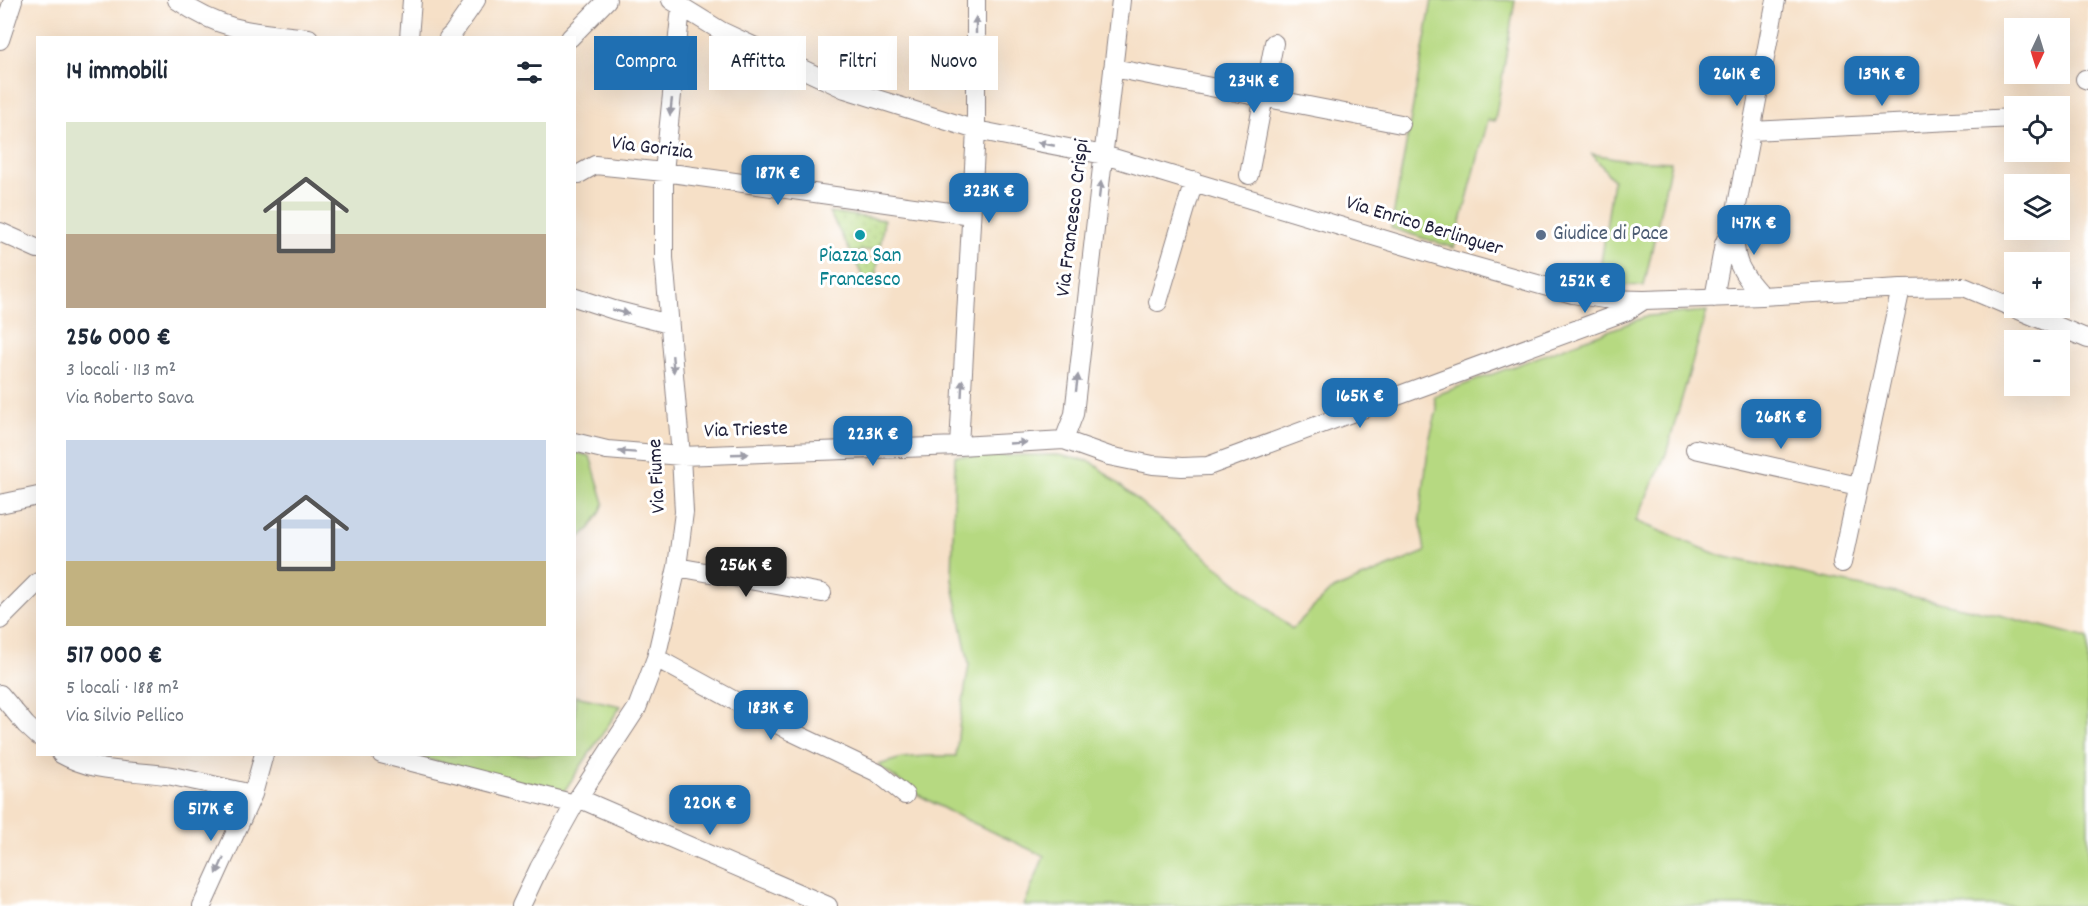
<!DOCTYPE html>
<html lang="it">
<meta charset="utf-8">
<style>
body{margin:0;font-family:Dekko,sans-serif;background:#f6f6f7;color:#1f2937;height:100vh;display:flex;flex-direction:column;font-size:22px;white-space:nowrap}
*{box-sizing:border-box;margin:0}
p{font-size:20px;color:#747a83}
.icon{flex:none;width:33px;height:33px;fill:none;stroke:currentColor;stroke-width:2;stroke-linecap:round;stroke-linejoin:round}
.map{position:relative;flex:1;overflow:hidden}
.drawer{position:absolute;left:36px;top:36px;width:540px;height:720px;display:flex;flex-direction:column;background:#fff;border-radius:0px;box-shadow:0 6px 24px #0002}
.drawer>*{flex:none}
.top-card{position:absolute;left:594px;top:36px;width:570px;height:54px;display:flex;gap:12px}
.needle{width:39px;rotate:184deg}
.controls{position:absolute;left:2004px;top:18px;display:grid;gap:12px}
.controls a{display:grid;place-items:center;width:66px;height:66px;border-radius:0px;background:#fff;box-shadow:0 6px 24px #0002;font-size:30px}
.price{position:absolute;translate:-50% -51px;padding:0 14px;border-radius:12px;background:#1f6fb2;color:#fff;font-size:20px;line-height:39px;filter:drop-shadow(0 2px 3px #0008)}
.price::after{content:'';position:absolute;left:50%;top:36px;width:18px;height:14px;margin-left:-9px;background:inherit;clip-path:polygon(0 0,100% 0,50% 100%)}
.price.current{background:#222;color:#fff}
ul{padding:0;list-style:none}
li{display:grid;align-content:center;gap:12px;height:318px;padding:0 30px}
li span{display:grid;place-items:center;height:186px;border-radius:0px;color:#555}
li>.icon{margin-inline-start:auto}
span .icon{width:108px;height:108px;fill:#fffc;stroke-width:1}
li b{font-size:26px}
h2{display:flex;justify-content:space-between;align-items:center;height:72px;padding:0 30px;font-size:26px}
.pill{padding:0 21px;border-radius:0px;background:#fff;box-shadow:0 6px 24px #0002;font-size:21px;line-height:54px}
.pill.current{background:#1f6fb2;color:#fff}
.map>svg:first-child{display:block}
.green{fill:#b6d981;stroke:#6c7e5e;stroke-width:1.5}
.garden{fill:url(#garden-dots);stroke:#6c7e5e;stroke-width:1.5}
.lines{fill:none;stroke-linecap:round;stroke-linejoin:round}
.minor-casing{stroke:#8c8181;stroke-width:20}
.minor{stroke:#fff;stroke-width:18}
.oneway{fill:#9c9ca7}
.culture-dot{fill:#0f9aa8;stroke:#fff;stroke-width:2}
.service-dot{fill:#5c6f8a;stroke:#fff;stroke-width:2}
.labels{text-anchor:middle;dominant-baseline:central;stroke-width:6;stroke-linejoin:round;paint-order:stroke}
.street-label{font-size:21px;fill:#22223b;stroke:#fff}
.service-label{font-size:21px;fill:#4e5e75;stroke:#fff;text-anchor:start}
.culture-label{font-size:21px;fill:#0d838f;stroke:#fff}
</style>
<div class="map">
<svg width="2088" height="906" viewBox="0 0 2088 906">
<defs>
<pattern id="garden-dots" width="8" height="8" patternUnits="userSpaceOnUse" patternTransform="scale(1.5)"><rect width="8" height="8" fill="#b6d981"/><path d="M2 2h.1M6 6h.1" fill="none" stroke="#9cba70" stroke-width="1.8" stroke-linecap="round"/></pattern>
</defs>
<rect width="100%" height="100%" fill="#fff"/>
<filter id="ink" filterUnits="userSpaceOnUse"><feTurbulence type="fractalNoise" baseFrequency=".0167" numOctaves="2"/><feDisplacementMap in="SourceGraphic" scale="12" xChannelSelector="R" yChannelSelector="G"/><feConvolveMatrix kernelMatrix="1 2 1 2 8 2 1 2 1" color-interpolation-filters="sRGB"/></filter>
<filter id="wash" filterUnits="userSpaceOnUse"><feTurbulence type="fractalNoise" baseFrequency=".008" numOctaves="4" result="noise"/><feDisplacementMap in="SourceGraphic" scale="24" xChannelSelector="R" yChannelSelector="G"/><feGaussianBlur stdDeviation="1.35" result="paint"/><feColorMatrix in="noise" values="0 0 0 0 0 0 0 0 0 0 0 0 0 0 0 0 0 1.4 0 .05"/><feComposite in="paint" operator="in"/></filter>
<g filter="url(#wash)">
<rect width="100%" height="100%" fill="#f6e0c7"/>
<!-- green -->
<path class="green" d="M 1432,0 L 1515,0 L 1495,121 L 1488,120 L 1454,248 L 1391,228 Z
M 1592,154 L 1627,160 L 1671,162 L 1644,286 L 1598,284 L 1613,180 Z
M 1707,311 L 1666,454 L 1636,521 L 1721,556 L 1999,615 L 2088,638 L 2088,906 L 1024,906 L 1044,856 L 952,813 L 917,794 L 878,765 L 902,758 L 926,756 L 956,756 L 959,727 L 969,664 L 952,580 L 955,456 L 1058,455 L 1092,462 L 1292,629 L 1330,591 L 1425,552 L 1420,518 L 1429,441 L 1437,410 L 1434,396 L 1648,316 Z
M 575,452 L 590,456 L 604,503 L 600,513 L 590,528 L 575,542 Z
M 575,696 L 621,706 L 563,793 L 410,755 L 574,754 Z"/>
<!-- garden -->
<path class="garden" d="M 829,212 L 884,220 L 880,248 L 851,253 Z
M 878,258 L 876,285 L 867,287 L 856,262 Z"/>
</g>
<g filter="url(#ink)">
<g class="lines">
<defs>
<path id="minor" d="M 177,0 C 223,32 255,32 309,38
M 671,0 L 721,31 L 845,89 L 976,130 L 1104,155 L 1459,262 L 1573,294 L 1604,299 L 1644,300 L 1762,296 L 1901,288 L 1964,287 L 2088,339
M 409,38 L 412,0
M 448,38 L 453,33 L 476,0
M 570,38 L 607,0
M 0,40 L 13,0
M 1113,68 L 1401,124
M 2085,79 L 2088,80
M 1751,131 L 2014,118
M 579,174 L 595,165 L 664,172 L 971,215
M 1249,175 L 1274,43
M 0,232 L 38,249
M 1762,296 C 1736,268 1734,259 1734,221 L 1776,0
M 574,297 L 614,310 L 669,324
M 1714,298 L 1724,244 L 1730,231
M 1158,302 L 1194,181
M 1064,440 L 1074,414 L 1121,0
M 574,442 L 607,450 L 681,456 L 959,446 L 1064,440 L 1109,456 L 1153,465 L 1182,467 L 1208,466 L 1627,311 L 1644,300
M 959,446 L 976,130 L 976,0
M 1695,449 L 1858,486
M 0,504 L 38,496
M 1842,563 L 1901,288
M 677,567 L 822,593
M 0,620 L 38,582
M 656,658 L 792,732 L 878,773 L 905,795
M 0,694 L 26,725 L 38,736
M 61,754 C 94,773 130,770 166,775 C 195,780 224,788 253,794
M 381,754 L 575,804
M 578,798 L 828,906
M 202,906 L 253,794 L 264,754
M 521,906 L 539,868 L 578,798 L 637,708 L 656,658 L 677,567 L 684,512 L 681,456 L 664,258 L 664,172 L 681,7"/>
</defs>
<!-- minor casing -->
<use href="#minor" class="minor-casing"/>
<!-- minor -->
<use href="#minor" class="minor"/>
</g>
<!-- one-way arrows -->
<defs><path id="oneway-solid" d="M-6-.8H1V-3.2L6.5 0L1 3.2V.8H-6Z" transform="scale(1.5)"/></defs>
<g class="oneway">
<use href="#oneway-solid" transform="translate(976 25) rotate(-90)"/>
<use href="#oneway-solid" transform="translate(671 107) rotate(96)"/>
<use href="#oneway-solid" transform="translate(1046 144) rotate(-169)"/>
<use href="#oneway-solid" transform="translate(1100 190) rotate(-83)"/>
<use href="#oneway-solid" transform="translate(621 312) rotate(15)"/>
<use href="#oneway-solid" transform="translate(673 364) rotate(85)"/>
<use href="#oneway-solid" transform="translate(1077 383) rotate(-83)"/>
<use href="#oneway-solid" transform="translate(962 388) rotate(-87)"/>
<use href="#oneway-solid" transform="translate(1018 443) rotate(-3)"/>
<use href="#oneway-solid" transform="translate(627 452) rotate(-176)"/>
<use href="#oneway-solid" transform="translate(740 454) rotate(-2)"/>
<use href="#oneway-solid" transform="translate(220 866) rotate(114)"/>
</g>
</g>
<!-- markers -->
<circle class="culture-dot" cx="860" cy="235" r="6"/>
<circle class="service-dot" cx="1541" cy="235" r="6"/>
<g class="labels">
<!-- street labels -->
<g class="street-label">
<text transform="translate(652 149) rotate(7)">Via Gorizia</text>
<text transform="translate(1074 218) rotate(-83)">Via Francesco Crispi</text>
<text transform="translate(1424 227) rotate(17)">Via Enrico Berlinguer</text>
<text transform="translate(746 431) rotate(-2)">Via Trieste</text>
<text transform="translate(658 476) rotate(-93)">Via Fiume</text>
</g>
<!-- service labels -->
<g class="service-label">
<text x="1553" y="235">Giudice di Pace</text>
</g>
<!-- culture labels -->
<g class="culture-label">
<text x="860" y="257">Piazza San<tspan x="860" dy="24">Francesco</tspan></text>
</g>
</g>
</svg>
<div class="controls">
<a><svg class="needle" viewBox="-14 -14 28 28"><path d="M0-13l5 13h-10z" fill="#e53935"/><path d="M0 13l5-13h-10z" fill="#747a83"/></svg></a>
<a><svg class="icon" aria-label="locate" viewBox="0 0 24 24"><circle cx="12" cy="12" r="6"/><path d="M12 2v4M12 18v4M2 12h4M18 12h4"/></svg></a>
<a><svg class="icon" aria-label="layers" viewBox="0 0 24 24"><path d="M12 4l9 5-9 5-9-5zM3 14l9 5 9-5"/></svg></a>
<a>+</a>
<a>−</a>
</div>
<b class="price" style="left:1737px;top:107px">261K €</b>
<b class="price" style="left:1882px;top:107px">139K €</b>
<b class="price" style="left:1254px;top:114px">234K €</b>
<b class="price" style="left:778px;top:206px">187K €</b>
<b class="price" style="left:989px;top:224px">323K €</b>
<b class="price" style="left:1754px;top:256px">147K €</b>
<b class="price" style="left:1585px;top:314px">252K €</b>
<b class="price" style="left:1360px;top:429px">165K €</b>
<b class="price" style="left:1781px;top:450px">268K €</b>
<b class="price" style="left:873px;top:467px">223K €</b>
<b class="price current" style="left:746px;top:598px">256K €</b>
<b class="price" style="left:771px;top:741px">183K €</b>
<b class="price" style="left:710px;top:836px">220K €</b>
<b class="price" style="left:211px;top:842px">517K €</b>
<div class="top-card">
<a class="pill current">Compra</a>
<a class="pill">Affitta</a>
<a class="pill">Filtri</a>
<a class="pill">Nuovo</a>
</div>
<section class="drawer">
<h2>14 immobili<svg class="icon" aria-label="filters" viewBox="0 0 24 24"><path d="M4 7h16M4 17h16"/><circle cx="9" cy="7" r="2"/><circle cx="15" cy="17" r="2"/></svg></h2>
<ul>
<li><span style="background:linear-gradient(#dfe7d0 60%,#b9a48a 0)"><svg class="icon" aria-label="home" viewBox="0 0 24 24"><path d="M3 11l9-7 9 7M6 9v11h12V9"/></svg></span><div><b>256 000 €</b><p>3 locali · 113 m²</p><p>Via Roberto Sava</p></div></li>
<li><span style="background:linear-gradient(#c9d6e8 65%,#c2b280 0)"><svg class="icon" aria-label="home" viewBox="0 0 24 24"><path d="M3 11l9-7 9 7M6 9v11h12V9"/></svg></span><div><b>517 000 €</b><p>5 locali · 188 m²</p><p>Via Silvio Pellico</p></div></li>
</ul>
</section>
</div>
